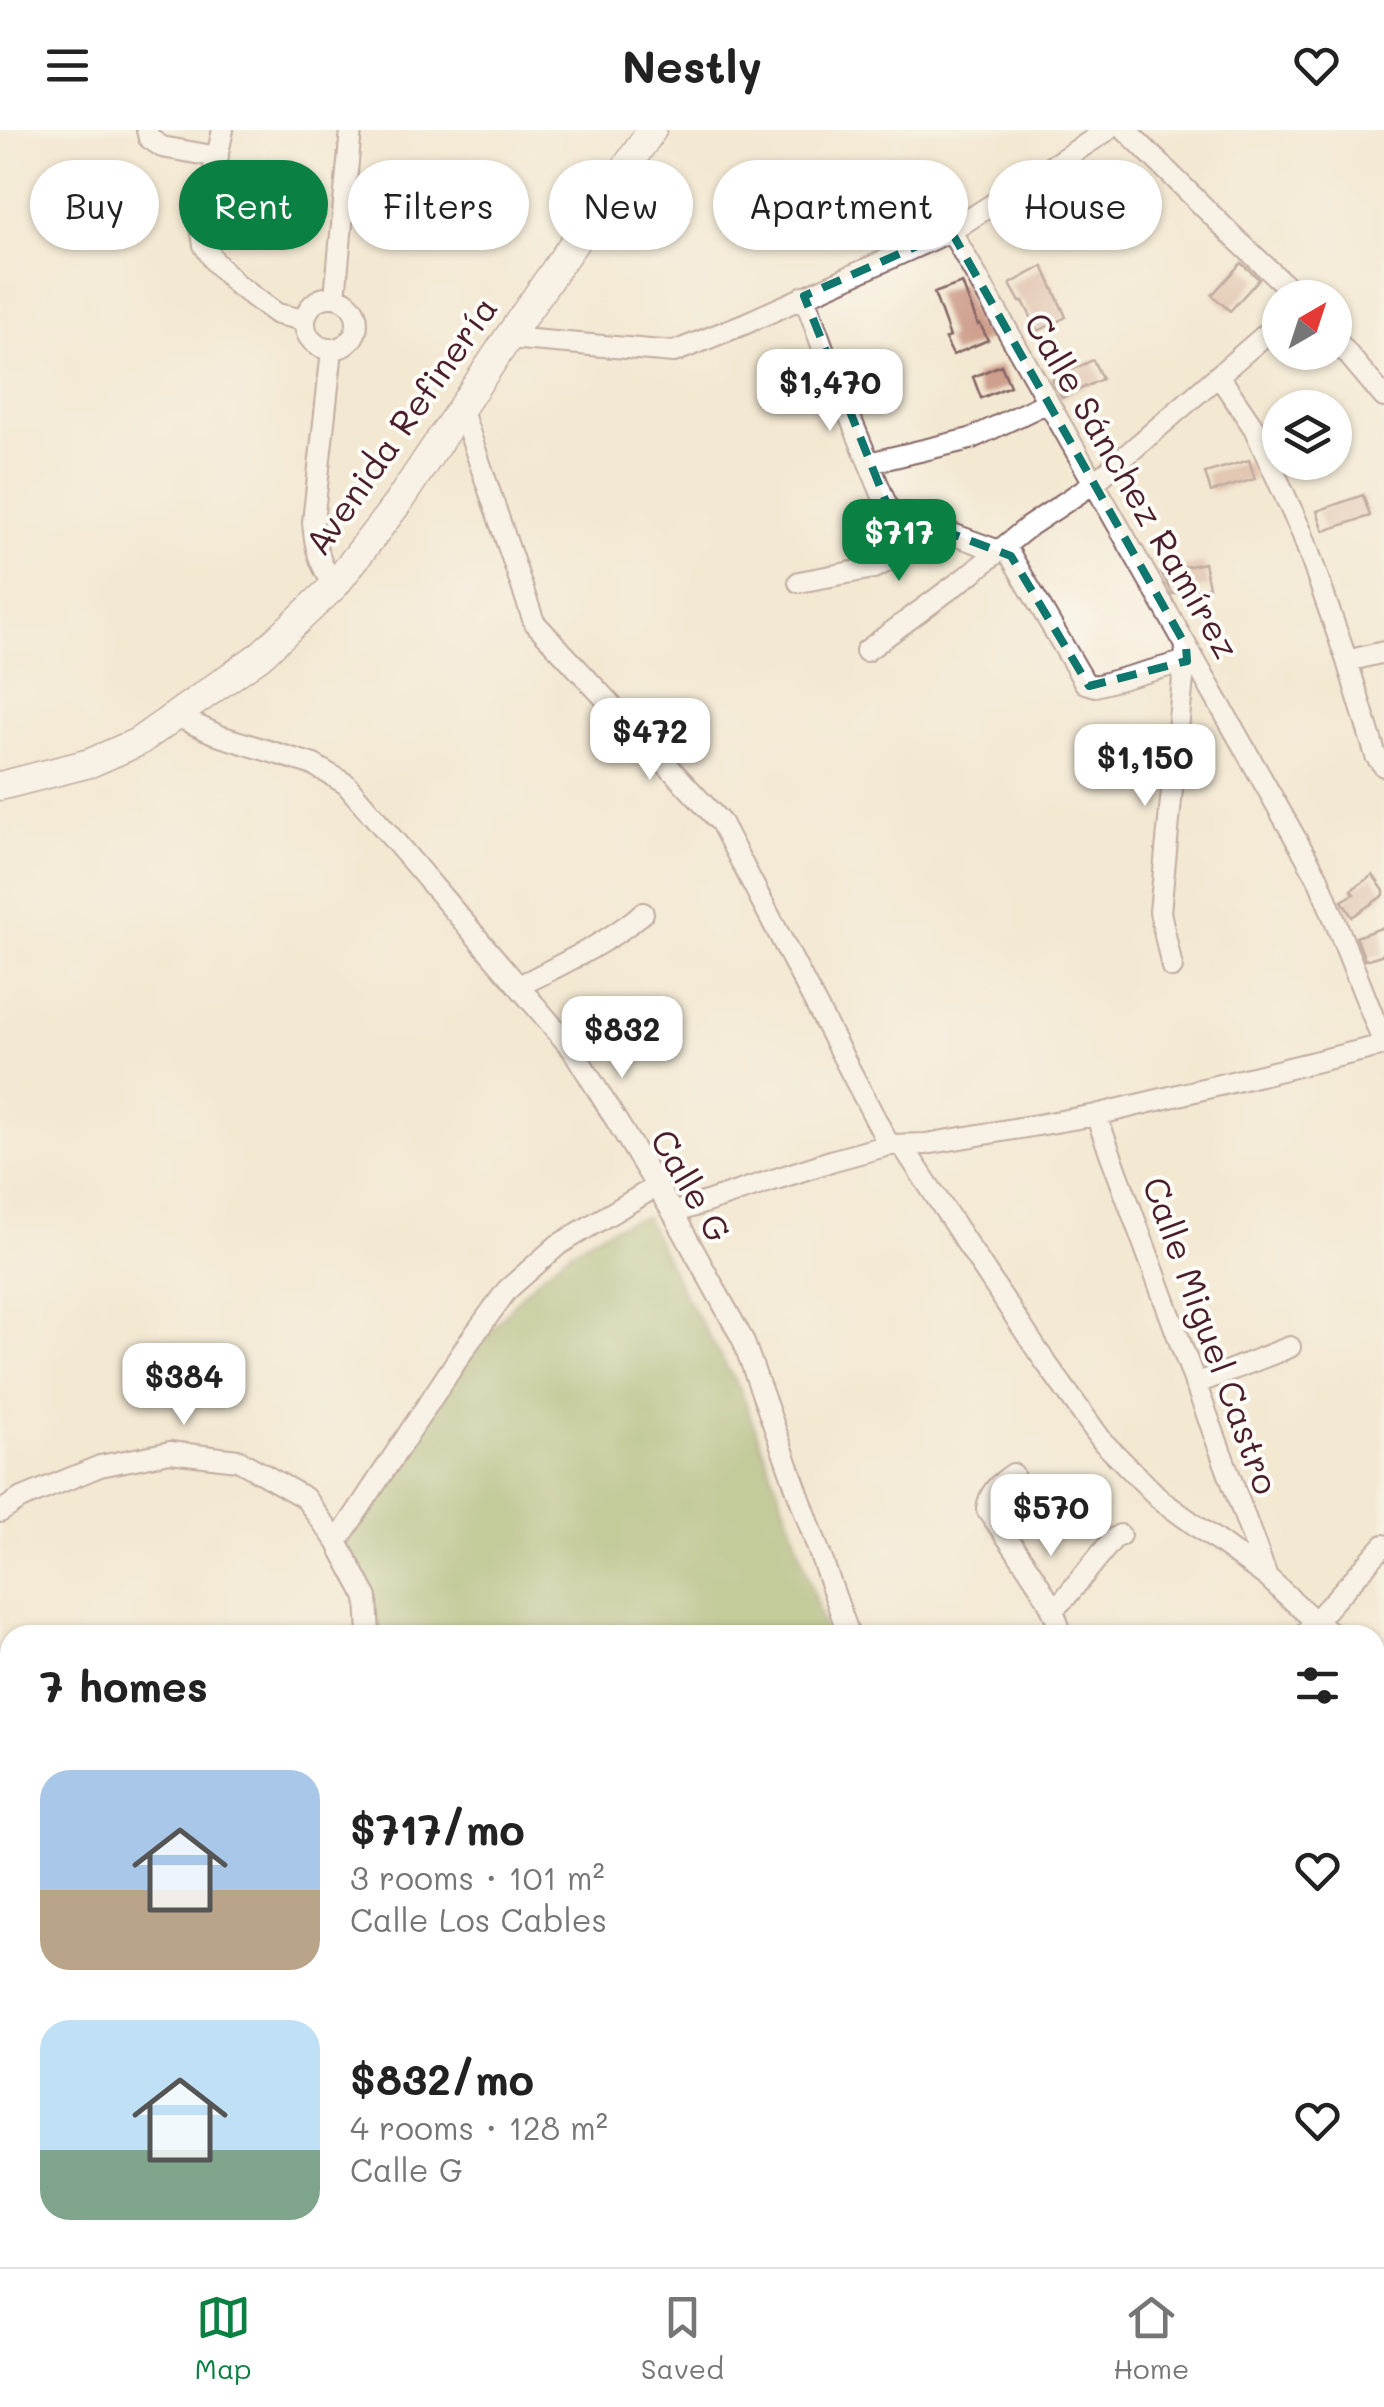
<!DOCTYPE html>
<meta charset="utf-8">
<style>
body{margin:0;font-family:Mali,sans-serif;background:#f2f2f2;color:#222;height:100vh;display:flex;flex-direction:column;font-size:38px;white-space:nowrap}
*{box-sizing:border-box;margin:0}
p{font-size:32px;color:#767676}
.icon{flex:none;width:55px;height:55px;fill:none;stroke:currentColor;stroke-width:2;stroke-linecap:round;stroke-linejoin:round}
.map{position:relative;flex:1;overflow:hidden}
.sheet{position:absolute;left:0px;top:1495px;width:1385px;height:642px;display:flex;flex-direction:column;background:#fff;border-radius:30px 30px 0 0;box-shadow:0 2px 8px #0004}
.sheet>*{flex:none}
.banner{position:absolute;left:30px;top:30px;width:1325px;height:90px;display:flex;gap:20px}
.needle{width:65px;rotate:39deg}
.fabs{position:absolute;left:1262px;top:150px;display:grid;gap:20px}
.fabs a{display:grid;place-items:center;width:90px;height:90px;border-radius:50%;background:#fff;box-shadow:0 2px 8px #0004;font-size:50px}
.price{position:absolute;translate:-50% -85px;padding:0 22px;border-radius:20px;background:#fff;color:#222;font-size:32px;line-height:65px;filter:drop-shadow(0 2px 5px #0008)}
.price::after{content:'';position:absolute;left:50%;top:60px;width:30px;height:22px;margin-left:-15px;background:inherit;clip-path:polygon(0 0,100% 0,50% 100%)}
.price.selected{background:#0b8043;color:#fff}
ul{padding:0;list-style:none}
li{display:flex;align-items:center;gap:30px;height:250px;padding:0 40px}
li span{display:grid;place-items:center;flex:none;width:280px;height:200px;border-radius:30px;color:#555}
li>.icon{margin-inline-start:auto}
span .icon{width:120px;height:120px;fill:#fffc;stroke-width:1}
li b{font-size:42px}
h2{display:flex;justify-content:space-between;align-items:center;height:120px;padding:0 40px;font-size:42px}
.pill{padding:0 35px;border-radius:45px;background:#fff;box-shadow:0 2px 8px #0004;font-size:35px;line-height:90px}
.pill.selected{background:#0b8043;color:#fff}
header{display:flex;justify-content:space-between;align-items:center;height:130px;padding:0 40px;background:#fff;font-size:45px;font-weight:700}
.tab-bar{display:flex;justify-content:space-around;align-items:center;height:140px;border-top:2px solid #e0e0e0;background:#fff;font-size:28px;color:#767676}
.tab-bar a{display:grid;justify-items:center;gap:5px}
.tab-bar .selected{color:#0b8043}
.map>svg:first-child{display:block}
.forest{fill:#8ca85a;stroke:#6b6442;stroke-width:2.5}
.building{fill:#cf9f8d}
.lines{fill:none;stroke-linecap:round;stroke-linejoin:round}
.street-casing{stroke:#856565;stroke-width:24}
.secondary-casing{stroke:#856565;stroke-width:31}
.street{stroke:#fff;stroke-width:20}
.secondary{stroke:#fff;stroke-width:28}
.marked{fill:none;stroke:#0f766e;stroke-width:8;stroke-dasharray:20 12;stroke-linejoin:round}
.labels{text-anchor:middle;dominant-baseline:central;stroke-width:8;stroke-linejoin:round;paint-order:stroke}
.street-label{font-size:35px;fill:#4a1f2b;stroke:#fdfcf7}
</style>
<header><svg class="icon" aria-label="menu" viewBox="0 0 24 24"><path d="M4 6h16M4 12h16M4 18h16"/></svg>Nestly<svg class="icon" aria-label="heart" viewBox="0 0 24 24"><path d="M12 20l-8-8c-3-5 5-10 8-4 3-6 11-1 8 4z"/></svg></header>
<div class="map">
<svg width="1384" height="2137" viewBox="0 0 1384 2137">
<rect width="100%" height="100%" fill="#fdfcf7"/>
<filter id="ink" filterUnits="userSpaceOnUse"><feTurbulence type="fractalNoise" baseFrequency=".01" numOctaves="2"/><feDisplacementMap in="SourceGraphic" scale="20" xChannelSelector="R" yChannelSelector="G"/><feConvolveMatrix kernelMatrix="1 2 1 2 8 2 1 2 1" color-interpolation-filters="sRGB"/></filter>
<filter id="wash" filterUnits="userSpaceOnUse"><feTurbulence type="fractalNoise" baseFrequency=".0048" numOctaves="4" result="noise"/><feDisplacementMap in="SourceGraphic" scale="40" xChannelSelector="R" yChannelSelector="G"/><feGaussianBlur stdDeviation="2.25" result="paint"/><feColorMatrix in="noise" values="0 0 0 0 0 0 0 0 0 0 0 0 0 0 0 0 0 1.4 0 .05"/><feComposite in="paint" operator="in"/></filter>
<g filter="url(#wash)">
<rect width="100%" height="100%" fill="#f3e8d1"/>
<!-- forest -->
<path class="forest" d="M 645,1087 L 685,1166 L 741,1261 L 791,1393 L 826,1505 L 380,1505 L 374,1472 L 343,1413 C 372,1371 401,1328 431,1286 C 484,1209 547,1109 645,1087 Z"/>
<g id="blocks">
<!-- building -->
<path class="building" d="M 1241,133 L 1259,149 L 1230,181 L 1212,165 Z
M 1043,136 L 1066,187 L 1038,201 L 1023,171 L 1020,172 L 1010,154 Z
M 962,153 L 978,195 L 980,194 L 988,210 L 953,225 L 945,209 L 950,207 L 934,163 Z
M 1093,230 L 1102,249 L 1062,268 L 1052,250 Z
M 1001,235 L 1010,256 L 981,268 L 973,247 Z
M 1249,330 L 1255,349 L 1211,362 L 1205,343 Z
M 1363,365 L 1370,386 L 1324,401 L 1317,381 Z
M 1204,433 L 1209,457 L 1173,464 L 1161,442 Z
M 1373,745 L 1384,761 L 1384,765 L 1352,787 L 1342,771 L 1354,764 L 1351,760 Z
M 1384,797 L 1384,824 L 1365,830 L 1356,807 Z"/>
</g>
</g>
<g filter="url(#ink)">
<use href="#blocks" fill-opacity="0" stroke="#856565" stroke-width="2.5"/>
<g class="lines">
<defs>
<path id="street" d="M 147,0 L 149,8 L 162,17 L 218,27
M 223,0 L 201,98 L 204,115 L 215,132 L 236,154 L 277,184 L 304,190
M 1126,0 L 1236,109 L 1299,168
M 951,101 L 1318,748 L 1384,914
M 804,166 L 835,251 L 906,422
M305 193a26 26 0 1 1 52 0a26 26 0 1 1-52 0Z
M 335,167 L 351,0
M 508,208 L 674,222 L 744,194 L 951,101 L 1108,0
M 1335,209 L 1384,267
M 332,220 L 313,392 C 315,417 319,435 335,455
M 1219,246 L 1254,298 L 1302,403 L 1347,531 L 1376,626 L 1384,636
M 461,278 L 534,492 L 721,693 L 889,1015
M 869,333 L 970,309 L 1048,272
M 1005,416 L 1085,553 L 1095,556 L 1187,531
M 799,452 L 874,438 L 932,409 L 955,405 L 999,421
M 866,521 L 973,442 L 1028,397 L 1094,353 L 1280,192
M 1347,531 L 1384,522
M 174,585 L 220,606 L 314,635 L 346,654 L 573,920 L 673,1083 L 743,1210 L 849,1505
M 1172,837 L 1160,782 L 1186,518
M 519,856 C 562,834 606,814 643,783
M 1096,985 L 1267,1447
M 902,1015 L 1039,1223 L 1103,1312 L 1162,1371 L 1267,1447 L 1316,1492 L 1334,1505
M 673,1083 L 834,1030 L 889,1015 L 926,1014 L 1096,985 L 1384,915
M 1195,1254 L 1290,1217
M 1013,1344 C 1000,1353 989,1362 987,1379 C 1010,1414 1053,1465 1061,1505
M 0,1382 L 20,1369 L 100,1336 L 170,1322 L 238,1330 L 305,1368 L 337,1412 L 367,1468 L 369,1505
M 337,1412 L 469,1212 L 507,1160 L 558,1115 L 657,1056
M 1052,1480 L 1066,1467 L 1113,1409 L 1120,1405
M 1303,1505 L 1384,1415
M 1375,1534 L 1384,1540
M 1375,1716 L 1384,1727
M 1375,1900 L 1384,1884
M 0,2085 L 10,2082
M 195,2128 L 199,2137
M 1283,2128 L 1289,2137
M 623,2137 L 630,2128"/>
<path id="secondary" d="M 0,656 L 90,633 L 138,612 L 261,525 L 335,455 L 397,374 L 508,208 L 652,0"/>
</defs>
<!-- street casing -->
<use href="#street" class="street-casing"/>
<!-- secondary casing -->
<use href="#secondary" class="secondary-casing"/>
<!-- street -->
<use href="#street" class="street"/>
<!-- secondary -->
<use href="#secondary" class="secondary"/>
</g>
</g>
<!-- marked area -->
<path d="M0 0H1384V2137H0ZM 951,101 L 1186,516 L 1187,531 L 1089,556 L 1011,426 L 955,405 L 906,422 L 804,166 Z" fill="#f3e8d1" fill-opacity=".55" fill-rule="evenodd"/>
<path class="marked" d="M 951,101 L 1186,516 L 1187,531 L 1089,556 L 1011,426 L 955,405 L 906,422 L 804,166 Z"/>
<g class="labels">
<!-- street labels -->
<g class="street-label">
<text transform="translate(400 295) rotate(-55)">Avenida Refinería</text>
<text transform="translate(1133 355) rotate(60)">Calle Sánchez Ramírez</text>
<text transform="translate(692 1055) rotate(60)">Calle G</text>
<text transform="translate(1212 1205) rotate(70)">Calle Miguel Castro</text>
</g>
</g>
</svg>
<div class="fabs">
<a><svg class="needle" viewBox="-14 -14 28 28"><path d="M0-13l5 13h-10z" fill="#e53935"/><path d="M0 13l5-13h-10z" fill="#767676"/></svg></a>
<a><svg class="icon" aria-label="layers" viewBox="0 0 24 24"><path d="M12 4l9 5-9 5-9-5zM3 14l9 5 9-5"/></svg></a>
</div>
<b class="price" style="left:830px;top:304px">$1,470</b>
<b class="price selected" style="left:899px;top:454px">$717</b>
<b class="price" style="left:650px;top:653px">$472</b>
<b class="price" style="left:1145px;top:679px">$1,150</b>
<b class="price" style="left:622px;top:951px">$832</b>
<b class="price" style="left:184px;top:1298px">$384</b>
<b class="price" style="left:1051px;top:1429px">$570</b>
<div class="banner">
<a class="pill">Buy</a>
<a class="pill selected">Rent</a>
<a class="pill">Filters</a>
<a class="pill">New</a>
<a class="pill">Apartment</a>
<a class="pill">House</a>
</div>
<section class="sheet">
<h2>7 homes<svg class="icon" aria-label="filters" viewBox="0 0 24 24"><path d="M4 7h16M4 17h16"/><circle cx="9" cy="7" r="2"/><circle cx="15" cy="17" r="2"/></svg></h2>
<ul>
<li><span style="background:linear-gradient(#a9c7e8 60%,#b9a48a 0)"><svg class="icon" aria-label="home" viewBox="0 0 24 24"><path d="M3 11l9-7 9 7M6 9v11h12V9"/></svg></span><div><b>$717/mo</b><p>3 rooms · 101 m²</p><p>Calle Los Cables</p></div><svg class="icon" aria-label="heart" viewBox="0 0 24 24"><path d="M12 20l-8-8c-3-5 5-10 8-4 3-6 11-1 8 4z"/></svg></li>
<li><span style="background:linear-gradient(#bfe0f5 65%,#7fa58c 0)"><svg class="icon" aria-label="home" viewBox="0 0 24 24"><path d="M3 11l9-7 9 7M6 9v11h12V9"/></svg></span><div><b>$832/mo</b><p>4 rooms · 128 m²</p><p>Calle G</p></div><svg class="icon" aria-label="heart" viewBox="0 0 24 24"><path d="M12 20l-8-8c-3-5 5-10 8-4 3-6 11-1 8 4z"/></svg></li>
</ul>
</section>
</div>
<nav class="tab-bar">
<a class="selected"><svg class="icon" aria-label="map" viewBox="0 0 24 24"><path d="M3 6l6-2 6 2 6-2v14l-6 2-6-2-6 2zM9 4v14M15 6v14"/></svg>Map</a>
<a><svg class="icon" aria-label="saved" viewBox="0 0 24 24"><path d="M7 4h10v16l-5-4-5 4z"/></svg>Saved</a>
<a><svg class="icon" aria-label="home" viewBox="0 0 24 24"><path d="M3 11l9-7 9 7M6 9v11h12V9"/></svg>Home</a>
</nav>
